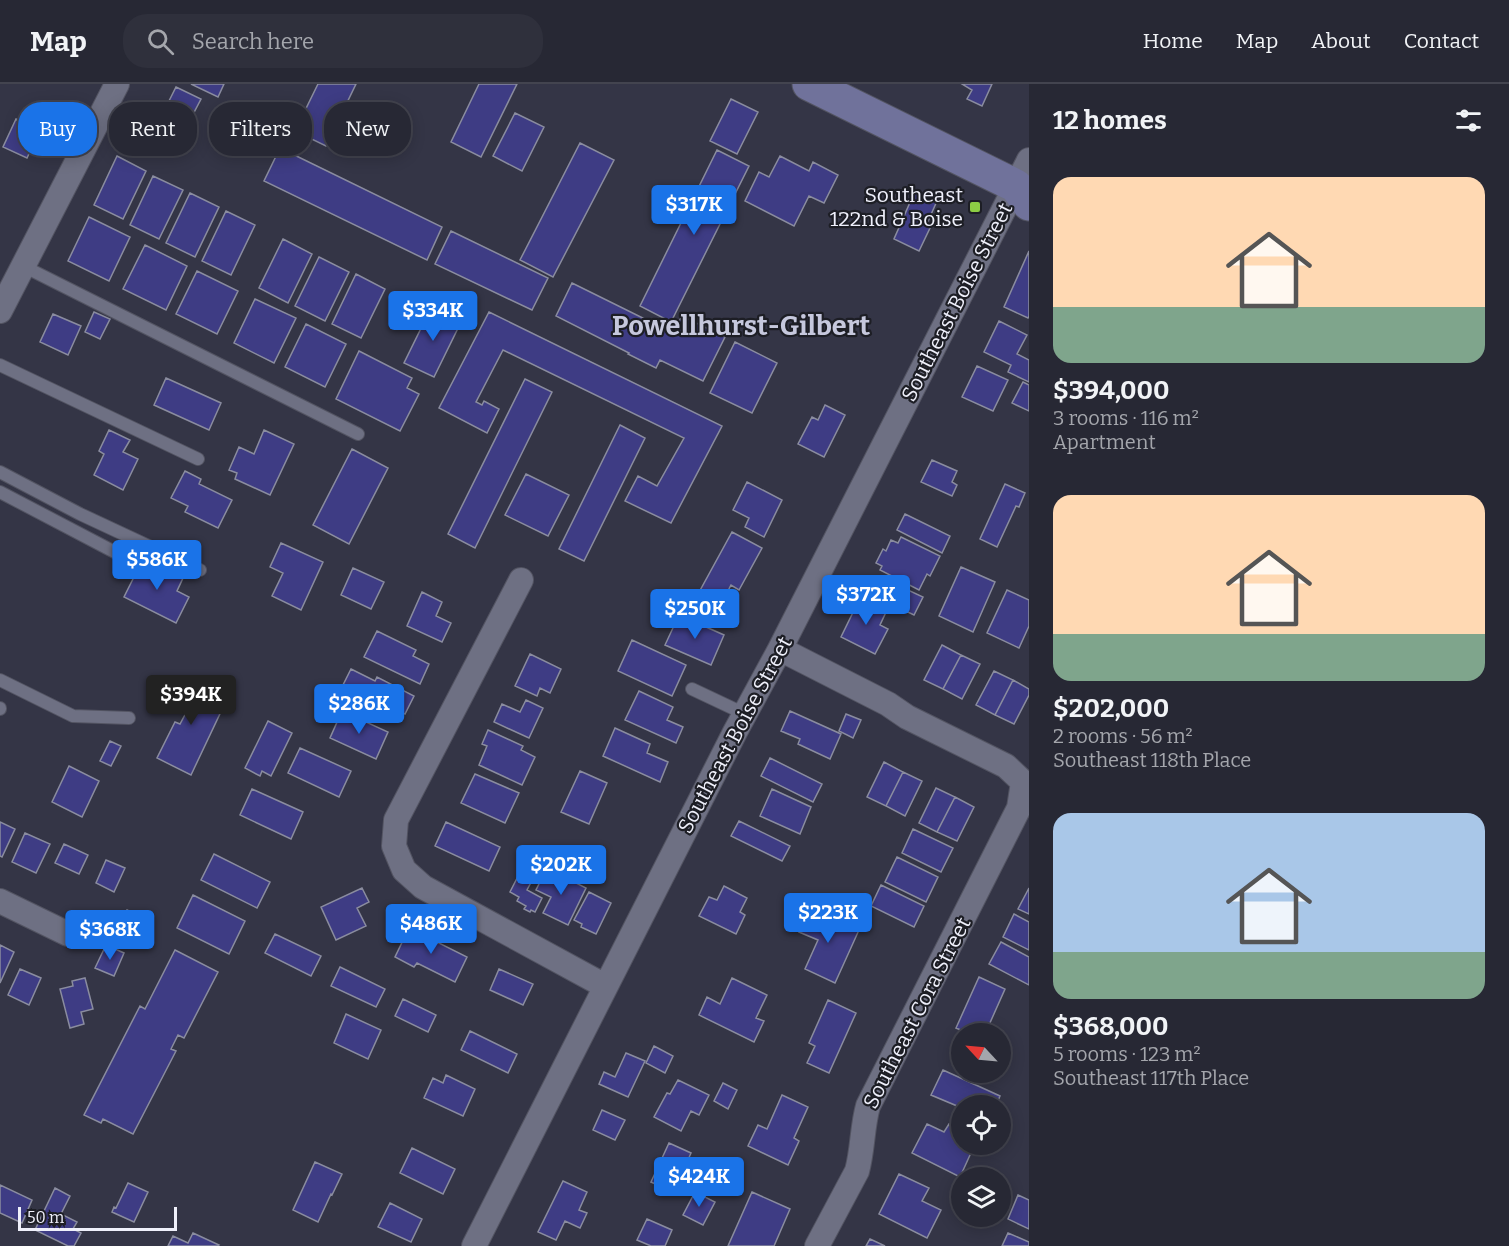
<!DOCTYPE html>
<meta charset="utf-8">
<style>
body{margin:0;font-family:Bitter,serif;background:#2f303c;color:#f1f3f6;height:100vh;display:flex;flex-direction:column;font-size:22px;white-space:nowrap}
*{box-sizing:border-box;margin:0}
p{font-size:20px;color:#a4a6ac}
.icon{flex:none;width:33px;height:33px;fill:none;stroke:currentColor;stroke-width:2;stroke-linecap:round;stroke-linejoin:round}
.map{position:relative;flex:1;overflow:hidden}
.drawer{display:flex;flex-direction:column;background:#272834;width:480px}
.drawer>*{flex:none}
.hud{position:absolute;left:18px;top:18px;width:570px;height:54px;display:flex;gap:12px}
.needle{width:39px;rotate:296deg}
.fabs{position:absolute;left:951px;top:939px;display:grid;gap:12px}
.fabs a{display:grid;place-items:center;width:60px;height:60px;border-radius:50%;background:#272834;box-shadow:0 3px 15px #0003,0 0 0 2px #43444f;font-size:30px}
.scale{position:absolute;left:18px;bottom:15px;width:159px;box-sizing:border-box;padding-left:6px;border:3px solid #eff0fb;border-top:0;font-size:16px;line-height:21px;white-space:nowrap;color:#eff0fb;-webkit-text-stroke:4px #1d1e25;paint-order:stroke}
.price{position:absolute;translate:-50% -51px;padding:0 14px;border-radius:6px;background:#1a73e8;color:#fff;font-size:20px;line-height:39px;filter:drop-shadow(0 2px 3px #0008)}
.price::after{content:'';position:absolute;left:50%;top:36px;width:18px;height:14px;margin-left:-9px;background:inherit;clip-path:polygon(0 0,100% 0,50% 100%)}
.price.selected{background:#222;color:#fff}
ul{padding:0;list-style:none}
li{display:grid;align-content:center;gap:12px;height:318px;padding:0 24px}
li span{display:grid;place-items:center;height:186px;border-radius:18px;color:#555}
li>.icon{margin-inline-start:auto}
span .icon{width:108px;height:108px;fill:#fffc;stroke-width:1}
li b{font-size:26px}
h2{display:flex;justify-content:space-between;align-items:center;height:72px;padding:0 24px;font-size:26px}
.tag{padding:0 21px;border-radius:24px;background:#272834;box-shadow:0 3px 15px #0003,0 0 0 2px #43444f;font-size:21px;line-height:54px}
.tag.selected{background:#1a73e8;color:#fff}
header{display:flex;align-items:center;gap:36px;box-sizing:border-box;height:84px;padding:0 30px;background:#272834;border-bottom:2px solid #43444f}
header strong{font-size:28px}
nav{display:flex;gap:33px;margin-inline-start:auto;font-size:21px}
.search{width:420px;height:54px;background:#2f303c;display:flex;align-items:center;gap:15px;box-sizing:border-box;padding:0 21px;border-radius:24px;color:#a4a6ac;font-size:22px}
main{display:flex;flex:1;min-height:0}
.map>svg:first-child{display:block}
.building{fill:#3e3c84;stroke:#8a8c9f;stroke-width:1.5}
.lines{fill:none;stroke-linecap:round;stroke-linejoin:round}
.service-casing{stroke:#535462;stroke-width:14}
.minor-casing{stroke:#535462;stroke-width:26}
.secondary-casing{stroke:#535462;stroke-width:35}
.service{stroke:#6e7083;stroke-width:12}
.minor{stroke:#6e7083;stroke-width:24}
.secondary{stroke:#70729b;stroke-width:33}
.poi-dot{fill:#8dce44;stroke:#1d1e25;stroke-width:2}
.labels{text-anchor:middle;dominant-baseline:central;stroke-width:4.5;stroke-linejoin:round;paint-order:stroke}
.poi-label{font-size:21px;fill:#eff0fb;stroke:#1d1e25;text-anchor:end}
.street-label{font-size:21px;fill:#eff0fb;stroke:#1d1e25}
.district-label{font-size:27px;font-weight:bold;fill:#c6c8dd;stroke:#1d1e25}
</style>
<header>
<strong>Map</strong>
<div class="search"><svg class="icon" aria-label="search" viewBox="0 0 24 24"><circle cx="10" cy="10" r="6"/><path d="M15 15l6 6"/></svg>Search here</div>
<nav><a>Home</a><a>Map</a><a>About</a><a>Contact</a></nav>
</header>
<main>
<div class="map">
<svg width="1029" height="1162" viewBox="0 0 1029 1162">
<rect width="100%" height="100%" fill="#343546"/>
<!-- building -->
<path class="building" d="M 191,0 L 224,0 L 218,13 Z
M 318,0 L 356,0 L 326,62 L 295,47 Z
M 479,0 L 517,0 L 481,73 L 451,58 Z
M 962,0 L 992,0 L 982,22 L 967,15 L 972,6 Z
M 176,3 L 201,15 L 179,57 L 155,45 Z
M 731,15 L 758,28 L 737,70 L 710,57 Z
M 515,29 L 544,43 L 522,87 L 493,72 Z
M 16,35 L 40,46 L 27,74 L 3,63 Z
M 580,59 L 614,76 L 553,193 L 520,176 Z
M 280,64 L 442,143 L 427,176 L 264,97 Z
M 717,66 L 749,82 L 671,238 L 640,222 Z
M 117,72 L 146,87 L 123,135 L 94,121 Z
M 780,72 L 809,87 L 813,78 L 838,91 L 824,119 L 809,112 L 794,142 L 745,117 L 759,88 L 769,93 Z
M 153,92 L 183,106 L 159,155 L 130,141 Z
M 915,107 L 937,117 L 926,142 L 930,144 L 919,167 L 894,155 Z
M 190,109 L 219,123 L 195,173 L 166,159 Z
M 226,127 L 255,141 L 231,191 L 202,177 Z
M 89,133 L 130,153 L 109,197 L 68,177 Z
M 451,147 L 548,194 L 532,226 L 435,180 Z
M 283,155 L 312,170 L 288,219 L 259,204 Z
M 145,161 L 187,182 L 166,226 L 123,205 Z
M 1029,167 L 1029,232 L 1028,234 L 1004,223 Z
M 319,173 L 349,188 L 325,237 L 295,222 Z
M 197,187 L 238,207 L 217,250 L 176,230 Z
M 356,190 L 385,205 L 361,254 L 332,240 Z
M 572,199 L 673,249 L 682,232 L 725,253 L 703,297 L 660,276 L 656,284 L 628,270 L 629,269 L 556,232 Z
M 255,215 L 296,234 L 274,279 L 234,259 Z
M 432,222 L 462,236 L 434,293 L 404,279 Z
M 94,228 L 110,235 L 100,255 L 85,248 Z
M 489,228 L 722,342 L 671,439 L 625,417 L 638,392 L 657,402 L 684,354 L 503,266 L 476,318 L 482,321 L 484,317 L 499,325 L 487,349 L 439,324 Z
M 53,230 L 81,242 L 68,271 L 40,258 Z
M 999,237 L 1027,251 L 1017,270 L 1029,276 L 1029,298 L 1008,288 L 1011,281 L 984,268 Z
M 306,240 L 346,260 L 325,303 L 285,283 Z
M 735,258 L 777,279 L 752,329 L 710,309 Z
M 359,267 L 412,294 L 407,304 L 419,310 L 400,347 L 336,315 Z
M 977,282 L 1008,296 L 993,327 L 962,313 Z
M 166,294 L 221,319 L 209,346 L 154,321 Z
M 525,295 L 552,308 L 475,464 L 448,450 Z
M 1023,298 L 1029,301 L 1029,327 L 1012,319 Z
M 825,321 L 845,331 L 824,373 L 798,360 L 812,333 L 818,336 Z
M 620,341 L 645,354 L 584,477 L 559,465 Z
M 109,346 L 130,356 L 123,368 L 138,375 L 123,406 L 94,391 L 104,370 L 99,367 Z
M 264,346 L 294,360 L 270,411 L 235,395 L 237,389 L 229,386 L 239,363 L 254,370 Z
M 352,365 L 388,384 L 349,460 L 313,441 Z
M 932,376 L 957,387 L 952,398 L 957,401 L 952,412 L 921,398 Z
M 185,387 L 201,395 L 199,400 L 232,416 L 218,444 L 185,428 L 188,422 L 171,414 Z
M 526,390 L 569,411 L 548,452 L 505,431 Z
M 747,398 L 782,416 L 764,453 L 745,443 L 749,434 L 733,426 Z
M 1005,400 L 1025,409 L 1019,423 L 1016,422 L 997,463 L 980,455 Z
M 905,430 L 950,452 L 942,469 L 897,446 Z
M 732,448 L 762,464 L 739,506 L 731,501 L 719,524 L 697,512 Z
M 901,453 L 940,472 L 930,492 L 927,490 L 919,506 L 880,486 L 882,482 L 876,479 L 883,465 L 886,467 L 891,456 L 898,459 Z
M 281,459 L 323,478 L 301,526 L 272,512 L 283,489 L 270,483 Z
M 143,475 L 183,494 L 177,507 L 189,513 L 176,539 L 124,513 Z
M 961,483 L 995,498 L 973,548 L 939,532 Z
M 353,484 L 384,498 L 371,525 L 341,511 Z
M 878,492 L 923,513 L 914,531 L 866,508 L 871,496 L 875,499 Z
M 1007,506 L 1029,516 L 1029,542 L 1019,564 L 987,549 Z
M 422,508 L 442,518 L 436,532 L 451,539 L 442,558 L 407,542 Z
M 861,512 L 887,526 L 880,541 L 888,545 L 875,570 L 841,553 Z
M 679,531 L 724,551 L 711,581 L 665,561 Z
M 377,547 L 416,566 L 413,572 L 429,580 L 420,600 L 364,573 Z
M 632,556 L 686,581 L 672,612 L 618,587 Z
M 942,561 L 961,571 L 943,605 L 924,596 Z
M 530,570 L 561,585 L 550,609 L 540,604 L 537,612 L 515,602 Z
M 961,571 L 980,580 L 962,615 L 943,605 Z
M 351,585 L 375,597 L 377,593 L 414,612 L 405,630 L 384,620 L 380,626 L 340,607 Z
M 994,587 L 1013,596 L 995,631 L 976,621 Z
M 179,594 L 226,617 L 191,691 L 157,674 L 175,638 L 180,640 L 188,625 L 168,616 Z
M 1013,596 L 1029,605 L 1029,611 L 1014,640 L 995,631 Z
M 639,607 L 673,623 L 667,636 L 683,643 L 676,659 L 625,636 Z
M 526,616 L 543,624 L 529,654 L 494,638 L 502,620 L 520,628 Z
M 342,627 L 388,648 L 376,675 L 330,654 Z
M 790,627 L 841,650 L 830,675 L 798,660 L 800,655 L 781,647 Z
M 846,630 L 861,636 L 853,654 L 839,647 Z
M 268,637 L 292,649 L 271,692 L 262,687 L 260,692 L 245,684 Z
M 615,644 L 650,660 L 647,669 L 668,678 L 660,698 L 603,672 Z
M 488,646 L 523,662 L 521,666 L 535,673 L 522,701 L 479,681 L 487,662 L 482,660 Z
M 110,657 L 121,662 L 111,682 L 100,677 Z
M 300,664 L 351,687 L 339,713 L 288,689 Z
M 770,674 L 822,700 L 813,718 L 761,692 Z
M 884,678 L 903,688 L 886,722 L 867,713 Z
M 69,682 L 99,697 L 82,733 L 52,718 Z
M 580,687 L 607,699 L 589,740 L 561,728 Z
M 903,688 L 922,697 L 905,732 L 886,722 Z
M 475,690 L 519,709 L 505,739 L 461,719 Z
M 936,704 L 955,713 L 937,748 L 919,739 Z
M 252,705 L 303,728 L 291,755 L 240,731 Z
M 772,705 L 811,723 L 800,750 L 760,732 Z
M 955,713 L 974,723 L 957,757 L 937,748 Z
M 739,737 L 790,762 L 782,777 L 731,752 Z
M 0,738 L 15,745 L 2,773 L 0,772 Z
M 446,738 L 500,763 L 489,787 L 435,762 Z
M 913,745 L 953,764 L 941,788 L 902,769 Z
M 25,749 L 50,760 L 36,789 L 12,778 Z
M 64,760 L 88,771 L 79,790 L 55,779 Z
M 531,767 L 544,774 L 527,806 L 542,814 L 535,828 L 531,826 L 530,828 L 524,825 L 526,822 L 517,817 L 519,813 L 510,808 Z
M 214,770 L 270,798 L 257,824 L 201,796 Z
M 897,773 L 938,793 L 926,818 L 885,798 Z
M 106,776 L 125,784 L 114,808 L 96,799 Z
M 547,784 L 586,804 L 568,841 L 543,829 L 551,813 L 536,806 Z
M 881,801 L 924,822 L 914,843 L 871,822 Z
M 724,802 L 747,814 L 740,828 L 745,831 L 736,850 L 699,832 L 709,813 L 717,816 Z
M 362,804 L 369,818 L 357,824 L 366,842 L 336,856 L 321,823 Z
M 1029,804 L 1029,830 L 1018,825 Z
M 589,808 L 611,819 L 596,850 L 581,843 L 582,840 L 574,836 Z
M 193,811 L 245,837 L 229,870 L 177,844 Z
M 810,824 L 859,846 L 835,899 L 805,885 L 818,856 L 799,848 Z
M 127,826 L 148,836 L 138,857 L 117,847 Z
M 1014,830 L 1029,838 L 1029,866 L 1003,853 Z
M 409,844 L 467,873 L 455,898 L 417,879 L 414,883 L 395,873 Z
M 275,850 L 321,872 L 311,892 L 265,869 Z
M 1001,858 L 1029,873 L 1029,901 L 989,880 Z
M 0,861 L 14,868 L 0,899 Z
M 106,861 L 124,869 L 114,892 L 95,884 Z
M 175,866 L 218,888 L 184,954 L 178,951 L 171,965 L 176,967 L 133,1050 L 103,1035 L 101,1039 L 84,1031 L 140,922 L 145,925 Z
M 340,883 L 385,905 L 376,923 L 331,902 Z
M 20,885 L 41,894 L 29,921 L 8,911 Z
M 499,885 L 533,900 L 523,921 L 490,906 Z
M 979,893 L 1005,905 L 985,950 L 970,950 L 956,944 Z
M 85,894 L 93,925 L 81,928 L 84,940 L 70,944 L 60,905 L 73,902 L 72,897 Z
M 732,894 L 767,911 L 756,934 L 764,937 L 754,958 L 699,931 L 707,913 L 720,920 Z
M 403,915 L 436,931 L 428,948 L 395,932 Z
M 828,916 L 856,929 L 829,989 L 807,979 L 815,962 L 809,959 Z
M 346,930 L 381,946 L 368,975 L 334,959 Z
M 470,947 L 517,970 L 508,989 L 461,966 Z
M 654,962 L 673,972 L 665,989 L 646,979 Z
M 626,969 L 645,977 L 628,1013 L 599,1000 L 604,988 L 615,993 Z
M 943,986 L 1000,1012 L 996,1022 L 962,1022 L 962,1024 L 931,1011 Z
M 446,991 L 475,1005 L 463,1032 L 424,1014 L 433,994 L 443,999 Z
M 678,996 L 709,1011 L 699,1031 L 691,1027 L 681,1047 L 654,1033 L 667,1009 L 670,1010 Z
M 723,999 L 737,1006 L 728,1025 L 714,1017 Z
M 782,1011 L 808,1023 L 794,1054 L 799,1057 L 788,1081 L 748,1062 L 758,1041 L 767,1045 Z
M 602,1026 L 625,1036 L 615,1056 L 593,1046 Z
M 927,1040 L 944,1048 L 949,1040 L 962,1046 L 962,1060 L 975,1060 L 960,1093 L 912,1069 Z
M 669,1059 L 691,1069 L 674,1108 L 651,1098 Z
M 412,1064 L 455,1085 L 443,1110 L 400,1089 Z
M 315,1078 L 342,1090 L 332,1111 L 331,1110 L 318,1138 L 293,1126 Z
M 899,1090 L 929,1104 L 922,1117 L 941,1126 L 927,1154 L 879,1130 Z
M 563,1097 L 587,1108 L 579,1126 L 587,1129 L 580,1144 L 565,1137 L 556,1156 L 538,1148 Z
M 128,1099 L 148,1108 L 134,1138 L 112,1128 L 114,1123 L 116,1124 Z
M 0,1101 L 32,1116 L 22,1139 L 0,1129 Z
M 55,1104 L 70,1112 L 61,1130 L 77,1138 L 73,1145 L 81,1149 L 74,1162 L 68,1162 L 35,1146 Z
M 695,1108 L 715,1118 L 703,1141 L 683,1131 Z
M 752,1108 L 790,1125 L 774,1162 L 728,1162 Z
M 1018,1111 L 1029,1116 L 1029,1145 L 1008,1135 Z
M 390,1119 L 422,1135 L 411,1158 L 378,1143 Z
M 647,1135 L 672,1146 L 665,1162 L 651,1162 L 637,1156 Z
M 193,1149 L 219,1161 L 218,1162 L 168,1162 L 173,1152 L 188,1159 Z
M 1008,1149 L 1029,1158 L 1029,1162 L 1002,1162 Z
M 870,1155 L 885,1162 L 866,1162 Z"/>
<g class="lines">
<defs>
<path id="service" d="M 23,182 L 358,350
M 0,281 L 198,375
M 0,388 L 80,430 L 200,486
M 0,408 L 126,474
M 0,596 L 73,632 L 129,634
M 692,605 L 745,630
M 0,624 L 0,625"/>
<path id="minor" d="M 0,227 L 117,0
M 521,496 L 396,736 L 394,762 L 404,786 L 423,803 L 605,902
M 780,565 L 888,620 L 907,633 L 1006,682 L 1023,698 L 1019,724 L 868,1022 C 862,1043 863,1065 857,1087 L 817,1162
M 0,817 L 68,850
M 474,1162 L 735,648 L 780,565 L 1029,76"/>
<path id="secondary" d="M 809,0 L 1016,102 L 1029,120"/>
</defs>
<!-- service casing -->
<use href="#service" class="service-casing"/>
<!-- minor casing -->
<use href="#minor" class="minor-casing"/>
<!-- secondary casing -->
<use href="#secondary" class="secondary-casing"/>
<!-- service -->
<use href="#service" class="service"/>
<!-- minor -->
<use href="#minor" class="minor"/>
<!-- secondary -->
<use href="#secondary" class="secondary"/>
</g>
<!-- markers -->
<rect class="poi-dot" x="969" y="117" width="12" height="12" rx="3"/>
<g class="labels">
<!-- poi labels -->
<g class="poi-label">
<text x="963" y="111">Southeast<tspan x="963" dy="24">122nd &amp; Boise</tspan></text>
</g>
<!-- street labels -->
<g class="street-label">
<text transform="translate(957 218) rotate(-63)">Southeast Boise Street</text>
<text transform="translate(735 651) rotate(-62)">Southeast Boise Street</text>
<text transform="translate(917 929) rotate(-63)">Southeast Cora Street</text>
</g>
<!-- district labels -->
<g class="district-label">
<text x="741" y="242">Powellhurst-Gilbert</text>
</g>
</g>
</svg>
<div class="fabs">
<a><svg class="needle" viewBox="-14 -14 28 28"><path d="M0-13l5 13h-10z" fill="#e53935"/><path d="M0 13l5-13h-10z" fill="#a4a6ac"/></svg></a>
<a><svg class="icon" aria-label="locate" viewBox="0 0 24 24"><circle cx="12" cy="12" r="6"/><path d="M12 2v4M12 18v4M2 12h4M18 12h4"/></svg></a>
<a><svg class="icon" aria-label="layers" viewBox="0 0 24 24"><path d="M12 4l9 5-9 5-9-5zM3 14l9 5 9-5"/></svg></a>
</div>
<div class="scale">50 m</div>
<b class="price" style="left:694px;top:152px">$317K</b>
<b class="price" style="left:433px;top:258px">$334K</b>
<b class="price" style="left:157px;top:507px">$586K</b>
<b class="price" style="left:866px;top:542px">$372K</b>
<b class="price" style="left:695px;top:556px">$250K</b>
<b class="price selected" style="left:191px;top:642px">$394K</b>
<b class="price" style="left:359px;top:651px">$286K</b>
<b class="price" style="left:561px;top:812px">$202K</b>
<b class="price" style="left:828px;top:860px">$223K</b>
<b class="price" style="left:431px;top:871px">$486K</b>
<b class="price" style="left:110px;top:877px">$368K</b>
<b class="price" style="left:699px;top:1124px">$424K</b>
<div class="hud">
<a class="tag selected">Buy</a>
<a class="tag">Rent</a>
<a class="tag">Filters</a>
<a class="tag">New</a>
</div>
</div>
<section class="drawer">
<h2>12 homes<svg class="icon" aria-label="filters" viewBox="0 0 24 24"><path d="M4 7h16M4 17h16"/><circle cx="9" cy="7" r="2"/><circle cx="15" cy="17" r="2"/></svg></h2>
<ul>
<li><span style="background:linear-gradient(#ffd9b3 70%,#7fa58c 0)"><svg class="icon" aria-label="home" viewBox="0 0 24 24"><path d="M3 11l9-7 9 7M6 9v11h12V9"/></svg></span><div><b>$394,000</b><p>3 rooms · 116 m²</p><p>Apartment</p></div></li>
<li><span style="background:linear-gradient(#ffd9b3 75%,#7fa58c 0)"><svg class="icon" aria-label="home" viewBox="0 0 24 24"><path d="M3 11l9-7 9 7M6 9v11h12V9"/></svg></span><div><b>$202,000</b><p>2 rooms · 56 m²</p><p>Southeast 118th Place</p></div></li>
<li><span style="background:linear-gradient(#a9c7e8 75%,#7fa58c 0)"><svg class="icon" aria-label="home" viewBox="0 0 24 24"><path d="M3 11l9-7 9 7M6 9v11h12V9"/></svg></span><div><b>$368,000</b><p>5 rooms · 123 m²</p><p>Southeast 117th Place</p></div></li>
</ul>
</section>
</main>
